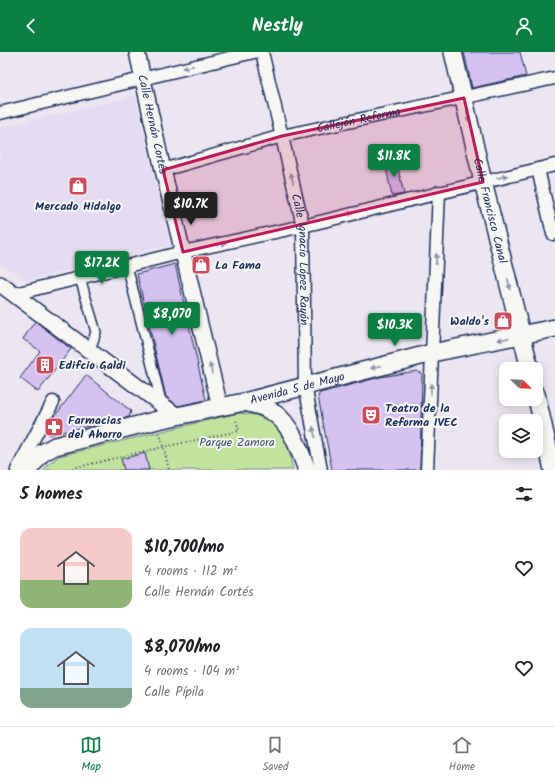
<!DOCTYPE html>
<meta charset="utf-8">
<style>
body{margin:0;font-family:Kalam,sans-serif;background:#f2f2f2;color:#202124;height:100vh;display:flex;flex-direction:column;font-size:15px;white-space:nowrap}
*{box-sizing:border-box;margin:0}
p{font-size:13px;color:#757577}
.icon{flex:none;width:22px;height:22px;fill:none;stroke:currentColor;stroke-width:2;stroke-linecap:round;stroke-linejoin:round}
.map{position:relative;height:418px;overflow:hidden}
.panel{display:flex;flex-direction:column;background:#fff;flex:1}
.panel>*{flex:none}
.needle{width:26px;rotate:113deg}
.tools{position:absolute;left:499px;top:310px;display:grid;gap:8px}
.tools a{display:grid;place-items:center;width:44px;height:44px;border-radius:8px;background:#fff;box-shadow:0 2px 10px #0003;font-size:20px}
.price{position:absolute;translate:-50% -34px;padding:0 9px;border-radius:4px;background:#0b8043;color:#fff;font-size:13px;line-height:26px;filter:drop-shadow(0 1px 2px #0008)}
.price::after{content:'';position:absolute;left:50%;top:24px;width:12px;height:9px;margin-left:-6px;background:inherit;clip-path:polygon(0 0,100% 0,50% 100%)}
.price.active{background:#222;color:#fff}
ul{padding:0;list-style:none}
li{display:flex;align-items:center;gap:12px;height:100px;padding:0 20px}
li span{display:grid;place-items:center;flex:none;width:112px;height:80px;border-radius:12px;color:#555}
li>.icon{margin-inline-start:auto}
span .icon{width:48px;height:48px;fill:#fffc;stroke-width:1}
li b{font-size:17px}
h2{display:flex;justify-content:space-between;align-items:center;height:48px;padding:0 20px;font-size:17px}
header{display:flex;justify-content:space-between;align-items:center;height:52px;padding:0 20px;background:#0b8043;color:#fff;font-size:18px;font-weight:700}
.dock{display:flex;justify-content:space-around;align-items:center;height:56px;border-top:1px solid #e0e0e0;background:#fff;font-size:11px;color:#757577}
.dock a{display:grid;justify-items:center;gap:2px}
.dock .active{color:#0b8043}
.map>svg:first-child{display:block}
.built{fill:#e5dbf2}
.green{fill:#c1e39c;stroke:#6e897d}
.building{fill:#d5c1f2;stroke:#1b2f5e}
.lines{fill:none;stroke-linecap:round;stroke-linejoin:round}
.pedestrian-casing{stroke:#1b2f5e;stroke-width:12}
.minor-casing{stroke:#1b2f5e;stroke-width:15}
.tertiary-casing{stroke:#1b2f5e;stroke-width:18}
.secondary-casing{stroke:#1b2f5e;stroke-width:20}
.path{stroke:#1b2f5e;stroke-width:2;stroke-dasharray:1 3;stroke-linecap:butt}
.pedestrian{stroke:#f6f6f2;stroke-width:9}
.minor{stroke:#f6f6f2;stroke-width:12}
.tertiary{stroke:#f6f6f2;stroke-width:15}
.secondary{stroke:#f6f6f2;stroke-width:17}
.oneway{fill:#8892a8}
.marked{fill:#c2185b;fill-opacity:0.2;stroke:#c2185b;stroke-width:3;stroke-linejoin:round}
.labels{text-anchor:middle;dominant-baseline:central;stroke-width:4;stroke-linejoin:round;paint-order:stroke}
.street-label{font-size:12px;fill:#1b2f5e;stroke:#f6f6f2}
.poi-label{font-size:12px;font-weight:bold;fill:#1b2f5e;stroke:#f6f6f2;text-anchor:start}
.park-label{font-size:12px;fill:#3c536a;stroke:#f6f6f2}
</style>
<header><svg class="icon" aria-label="back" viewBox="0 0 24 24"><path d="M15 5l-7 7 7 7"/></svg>Nestly<svg class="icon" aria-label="person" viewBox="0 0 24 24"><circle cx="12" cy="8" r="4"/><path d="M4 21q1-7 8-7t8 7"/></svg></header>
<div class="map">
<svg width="555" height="418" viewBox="0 0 555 418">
<rect width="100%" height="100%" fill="#ece6f2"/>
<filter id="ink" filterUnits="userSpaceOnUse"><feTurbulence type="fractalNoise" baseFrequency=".025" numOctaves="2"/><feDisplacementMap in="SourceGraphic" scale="8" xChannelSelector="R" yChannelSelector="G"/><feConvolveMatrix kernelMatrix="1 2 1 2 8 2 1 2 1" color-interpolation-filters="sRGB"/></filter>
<g filter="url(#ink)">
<!-- built -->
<path class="built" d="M 135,44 L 170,193 L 29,228 L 0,212 L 0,76 Z"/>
<!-- green -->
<path class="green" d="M 238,361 L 256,363 L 274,372 L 286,386 L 293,418 L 44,418 L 48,413 L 59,404 Z"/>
<!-- building -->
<path class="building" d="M 464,0 L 520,0 L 526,24 L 472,36 Z
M 396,108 L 404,142 L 392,144 L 385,111 Z
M 175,212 L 206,348 L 178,354 L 166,345 L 137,222 Z
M 35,269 L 71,297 L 38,340 L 20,326 L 40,299 L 23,287 Z
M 417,319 L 422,322 L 420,418 L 332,418 L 318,344 L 320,341 L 380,325 Z
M 86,323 L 131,359 L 129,365 L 49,383 L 46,380 L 54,365 Z
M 145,401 L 149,418 L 124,418 L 121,407 Z"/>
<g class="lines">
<defs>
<path id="pedestrian" d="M 127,214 L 162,353
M 80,226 L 96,280 L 90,298"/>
<g id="minor">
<path id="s1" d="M 262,0 L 303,174 L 305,333 L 321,418"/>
<path d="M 0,61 L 254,0"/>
<path d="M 538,117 L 553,182"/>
<path id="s2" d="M 163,118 L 282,84 L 555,26"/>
<path d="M 15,242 L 183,200 L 303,174 L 555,113"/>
<path d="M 17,418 L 53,350"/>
<path d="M 427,418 L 439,140"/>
</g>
<g id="tertiary">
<path id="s3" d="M 137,0 L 163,118 L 220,355"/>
<path d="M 0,232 L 177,364"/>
</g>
<g id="secondary">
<path id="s4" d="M 453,0 L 483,130 L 530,317"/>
<path d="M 536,342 L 553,418"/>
<path d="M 245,350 C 251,352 259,353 265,356 C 290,366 298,395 307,418"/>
<path id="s5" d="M 28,418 L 42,401 L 55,394 L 158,368 L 244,350 L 432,301 L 555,276"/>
</g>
</defs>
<!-- pedestrian casing -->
<use href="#pedestrian" class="pedestrian-casing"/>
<!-- minor casing -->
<use href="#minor" class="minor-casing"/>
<!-- tertiary casing -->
<use href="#tertiary" class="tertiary-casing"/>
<!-- secondary casing -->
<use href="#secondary" class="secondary-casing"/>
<!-- path -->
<path class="path" d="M 160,381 L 169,418
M 65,418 L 163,395 L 239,379 L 236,367"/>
<!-- pedestrian -->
<use href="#pedestrian" class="pedestrian"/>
<!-- minor -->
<use href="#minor" class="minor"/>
<!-- tertiary -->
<use href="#tertiary" class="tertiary"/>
<!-- secondary -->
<use href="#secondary" class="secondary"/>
</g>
<!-- one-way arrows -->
<defs><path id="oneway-solid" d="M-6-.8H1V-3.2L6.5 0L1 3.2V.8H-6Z"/></defs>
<g class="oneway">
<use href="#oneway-solid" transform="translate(188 15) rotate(167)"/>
<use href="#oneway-solid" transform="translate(468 65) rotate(77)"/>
<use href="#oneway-solid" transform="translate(502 125) rotate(-13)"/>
<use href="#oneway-solid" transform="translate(292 126) rotate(-103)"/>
<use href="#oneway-solid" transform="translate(348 162) rotate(-14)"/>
<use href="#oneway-solid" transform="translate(221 192) rotate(-13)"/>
<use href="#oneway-solid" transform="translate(436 207) rotate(-88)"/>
<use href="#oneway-solid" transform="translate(509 232) rotate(76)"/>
<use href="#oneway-solid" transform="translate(503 287) rotate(169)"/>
<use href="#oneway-solid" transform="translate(376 315) rotate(166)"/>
<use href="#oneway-solid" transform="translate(211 317) rotate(-103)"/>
<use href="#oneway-solid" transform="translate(431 337) rotate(-88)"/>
<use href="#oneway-solid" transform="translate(314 380) rotate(-101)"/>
</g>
</g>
<!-- marked area -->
<path class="marked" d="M 464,46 L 483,130 L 183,200 L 163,118 L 282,84 Z"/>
<!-- icons -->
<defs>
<symbol id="shop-square" viewBox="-11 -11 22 22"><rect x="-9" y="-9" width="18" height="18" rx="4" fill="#d1495b" stroke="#f6f6f2"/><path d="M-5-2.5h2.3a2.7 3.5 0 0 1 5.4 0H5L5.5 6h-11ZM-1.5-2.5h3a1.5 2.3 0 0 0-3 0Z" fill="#fff"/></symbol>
<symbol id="building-square" viewBox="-11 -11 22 22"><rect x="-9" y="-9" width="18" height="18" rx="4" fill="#d1495b" stroke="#f6f6f2"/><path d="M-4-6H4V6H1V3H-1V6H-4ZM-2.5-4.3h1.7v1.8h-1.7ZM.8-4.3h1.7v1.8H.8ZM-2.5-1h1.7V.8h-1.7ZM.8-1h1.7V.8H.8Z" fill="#fff"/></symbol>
<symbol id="theatre-square" viewBox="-11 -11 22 22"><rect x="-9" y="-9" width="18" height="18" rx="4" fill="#d1495b" stroke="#f6f6f2"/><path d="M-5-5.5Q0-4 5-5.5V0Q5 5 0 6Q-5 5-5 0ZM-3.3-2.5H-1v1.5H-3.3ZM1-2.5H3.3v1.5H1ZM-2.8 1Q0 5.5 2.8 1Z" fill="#fff"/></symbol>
<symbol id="pharmacy-square" viewBox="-11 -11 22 22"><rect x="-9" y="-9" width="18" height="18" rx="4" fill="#d1495b" stroke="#f6f6f2"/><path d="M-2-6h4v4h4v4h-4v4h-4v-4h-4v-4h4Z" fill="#fff"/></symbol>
</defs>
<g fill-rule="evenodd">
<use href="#shop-square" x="67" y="123" width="22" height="22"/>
<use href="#shop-square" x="190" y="202" width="22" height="22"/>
<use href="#shop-square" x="492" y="258" width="22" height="22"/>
<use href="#building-square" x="34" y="302" width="22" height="22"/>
<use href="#theatre-square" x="360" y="352" width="22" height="22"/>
<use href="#pharmacy-square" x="43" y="364" width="22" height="22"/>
</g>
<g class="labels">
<!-- street labels -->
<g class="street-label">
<text stroke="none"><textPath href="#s2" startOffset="202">Callejón Reforma</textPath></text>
<text stroke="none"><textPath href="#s3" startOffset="74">Calle Hernán Cortés</textPath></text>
<text stroke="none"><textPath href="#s4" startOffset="163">Calle Francisco Canal</textPath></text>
<text stroke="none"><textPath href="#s1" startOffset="212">Calle Ignacio López Rayón</textPath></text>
<text stroke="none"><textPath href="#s5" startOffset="286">Avenida 5 de Mayo</textPath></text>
</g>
<!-- poi labels -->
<g class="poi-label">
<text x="78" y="154" text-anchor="middle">Mercado Hidalgo</text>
<text x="215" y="213">La Fama</text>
<text x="489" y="269" text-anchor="end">Waldo's</text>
<text x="59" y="313">Edifcio Galdi</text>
<text x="385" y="356">Teatro de la<tspan x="385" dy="14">Reforma IVEC</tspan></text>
<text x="68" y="368">Farmacias<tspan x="68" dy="14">del Ahorro</tspan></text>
</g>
<!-- park labels -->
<g class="park-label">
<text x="237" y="390">Parque Zamora</text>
</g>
</g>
</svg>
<div class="tools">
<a><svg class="needle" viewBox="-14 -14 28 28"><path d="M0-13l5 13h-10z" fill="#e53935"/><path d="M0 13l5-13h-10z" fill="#757577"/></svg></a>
<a><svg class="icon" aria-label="layers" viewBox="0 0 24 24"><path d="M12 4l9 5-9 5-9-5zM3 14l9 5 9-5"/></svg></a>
</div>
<b class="price" style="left:394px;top:126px">$11.8K</b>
<b class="price active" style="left:191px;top:174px">$10.7K</b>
<b class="price" style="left:102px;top:233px">$17.2K</b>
<b class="price" style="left:172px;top:284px">$8,070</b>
<b class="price" style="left:395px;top:295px">$10.3K</b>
</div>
<section class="panel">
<h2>5 homes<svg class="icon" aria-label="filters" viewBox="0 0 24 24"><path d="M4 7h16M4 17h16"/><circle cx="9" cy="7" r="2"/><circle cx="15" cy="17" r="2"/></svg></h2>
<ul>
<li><span style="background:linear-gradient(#f6c9c9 65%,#8fb573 0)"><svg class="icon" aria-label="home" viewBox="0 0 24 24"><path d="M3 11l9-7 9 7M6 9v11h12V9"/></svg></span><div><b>$10,700/mo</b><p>4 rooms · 112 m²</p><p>Calle Hernán Cortés</p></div><svg class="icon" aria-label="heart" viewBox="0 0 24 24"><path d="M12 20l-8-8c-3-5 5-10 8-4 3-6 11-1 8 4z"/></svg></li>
<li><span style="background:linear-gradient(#bfe0f5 75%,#7fa58c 0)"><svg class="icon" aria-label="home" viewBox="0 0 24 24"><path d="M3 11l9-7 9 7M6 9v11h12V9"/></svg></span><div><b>$8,070/mo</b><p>4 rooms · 104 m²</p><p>Calle Pípila</p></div><svg class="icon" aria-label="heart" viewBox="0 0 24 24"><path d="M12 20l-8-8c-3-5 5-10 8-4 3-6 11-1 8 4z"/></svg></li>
</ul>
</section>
<nav class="dock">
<a class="active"><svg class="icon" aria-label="map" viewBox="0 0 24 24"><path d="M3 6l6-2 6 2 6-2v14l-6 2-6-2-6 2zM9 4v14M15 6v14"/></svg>Map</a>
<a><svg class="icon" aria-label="saved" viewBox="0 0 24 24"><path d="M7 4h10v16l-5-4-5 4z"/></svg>Saved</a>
<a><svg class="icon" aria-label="home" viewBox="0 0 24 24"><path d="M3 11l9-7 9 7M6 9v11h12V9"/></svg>Home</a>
</nav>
